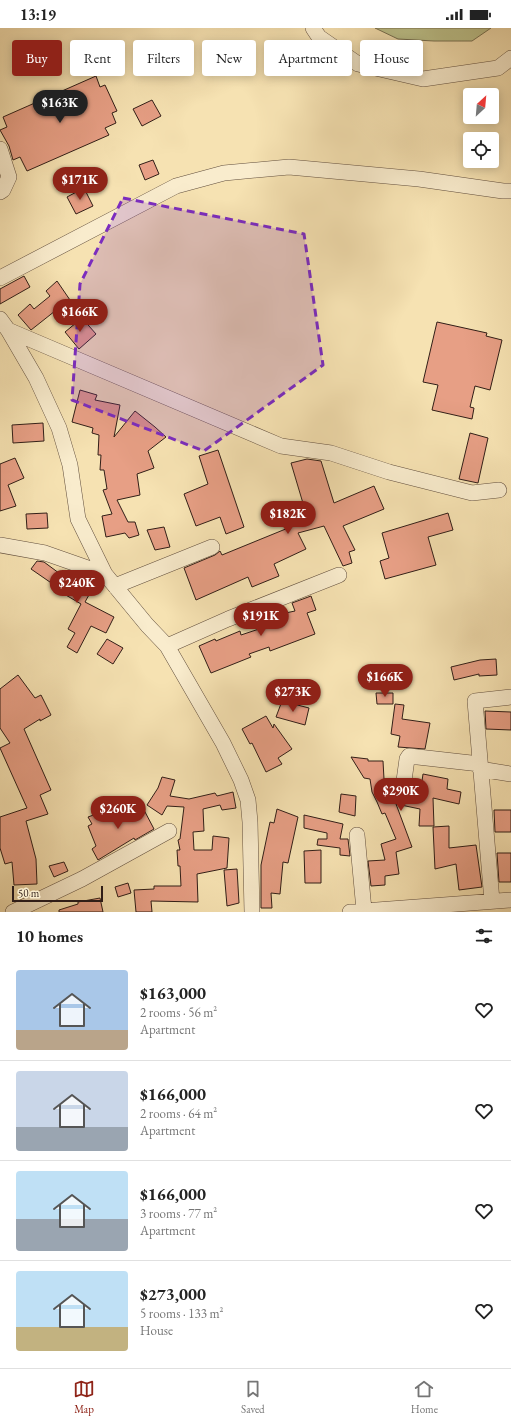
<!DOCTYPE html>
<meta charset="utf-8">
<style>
body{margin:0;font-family:"EB Garamond",serif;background:#f2f2f2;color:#222;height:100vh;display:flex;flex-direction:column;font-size:15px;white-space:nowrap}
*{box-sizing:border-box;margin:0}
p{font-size:13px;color:#767676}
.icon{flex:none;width:22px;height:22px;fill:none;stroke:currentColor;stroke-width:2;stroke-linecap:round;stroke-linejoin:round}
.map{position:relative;height:884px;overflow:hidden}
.panel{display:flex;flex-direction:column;background:#fff;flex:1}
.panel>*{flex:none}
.top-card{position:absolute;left:12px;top:12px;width:487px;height:36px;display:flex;gap:8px}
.needle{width:26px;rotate:26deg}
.tools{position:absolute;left:463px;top:60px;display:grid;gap:8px}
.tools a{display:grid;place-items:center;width:36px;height:36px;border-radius:4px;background:#fff;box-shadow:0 2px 10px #0003;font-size:20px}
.scale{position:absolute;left:12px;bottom:10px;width:91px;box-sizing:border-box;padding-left:4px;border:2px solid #311e17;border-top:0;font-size:11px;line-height:14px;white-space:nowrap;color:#311e17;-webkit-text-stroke:3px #f9eccd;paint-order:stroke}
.price{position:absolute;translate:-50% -34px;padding:0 9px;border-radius:14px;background:#8f2418;color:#fff;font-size:13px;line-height:26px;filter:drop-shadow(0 1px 2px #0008)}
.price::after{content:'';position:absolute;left:50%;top:24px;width:12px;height:9px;margin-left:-6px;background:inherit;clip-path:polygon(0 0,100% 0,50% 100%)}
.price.active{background:#222;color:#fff}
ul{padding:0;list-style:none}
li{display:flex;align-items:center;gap:12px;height:100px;padding:0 16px}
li+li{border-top:1px solid #e0e0e0}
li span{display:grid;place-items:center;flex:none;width:112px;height:80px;border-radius:4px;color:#555}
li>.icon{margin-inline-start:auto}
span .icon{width:48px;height:48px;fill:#fffc;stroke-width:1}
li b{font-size:17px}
h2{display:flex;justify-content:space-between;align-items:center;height:48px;padding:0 16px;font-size:17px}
.pill{padding:0 14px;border-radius:4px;background:#fff;box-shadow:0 2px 10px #0003;font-size:14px;line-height:36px}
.pill.active{background:#8f2418;color:#fff}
.status{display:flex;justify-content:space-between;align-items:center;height:28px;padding:0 20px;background:#fff;direction:ltr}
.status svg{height:11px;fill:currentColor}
.dock{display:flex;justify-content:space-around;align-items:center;height:56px;border-top:1px solid #e0e0e0;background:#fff;font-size:11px;color:#767676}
.dock a{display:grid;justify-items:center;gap:2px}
.dock .active{color:#8f2418}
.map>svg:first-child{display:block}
.green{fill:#bdc38c;stroke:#777052}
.building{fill:#e79f85;stroke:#311e17}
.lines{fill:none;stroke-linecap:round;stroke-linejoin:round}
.minor-casing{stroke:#624f3e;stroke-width:16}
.minor{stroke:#f9eccd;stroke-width:15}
.marked{fill:#7b2cbf;fill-opacity:0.2;stroke:#7b2cbf;stroke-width:3;stroke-dasharray:8 5;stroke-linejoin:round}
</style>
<div class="status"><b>13:19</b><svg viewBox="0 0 49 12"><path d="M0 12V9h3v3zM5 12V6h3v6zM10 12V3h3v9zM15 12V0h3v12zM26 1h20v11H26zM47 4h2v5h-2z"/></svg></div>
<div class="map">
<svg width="511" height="884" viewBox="0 0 511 884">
<rect width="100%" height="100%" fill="#f6e2b2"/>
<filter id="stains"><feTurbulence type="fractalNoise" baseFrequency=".005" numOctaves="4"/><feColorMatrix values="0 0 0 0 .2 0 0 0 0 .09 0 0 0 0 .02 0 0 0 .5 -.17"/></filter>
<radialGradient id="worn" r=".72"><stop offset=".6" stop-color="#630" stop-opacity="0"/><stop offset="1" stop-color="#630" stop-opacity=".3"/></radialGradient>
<!-- green -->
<path class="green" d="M 375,0 L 491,0 L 472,13 L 434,13 L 398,11 Z"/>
<!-- building -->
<path class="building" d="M 96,48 L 100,59 L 105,57 L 117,83 L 112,85 L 116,95 L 105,100 L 109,107 L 27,143 L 20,129 L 13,132 L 9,118 L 0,102 L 7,99 L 3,89 Z
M 152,72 L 161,88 L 142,98 L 133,81 Z
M 153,132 L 159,146 L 145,152 L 139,137 Z
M 84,160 L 93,178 L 76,186 L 67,169 Z
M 24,248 L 30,259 L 0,276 L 0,261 Z
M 57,253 L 70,272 L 55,283 L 31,302 L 18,287 L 30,276 L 34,281 L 50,268 L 46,263 Z
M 82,290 L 96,306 L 79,321 L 65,304 Z
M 437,294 L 487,305 L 486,308 L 502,312 L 490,362 L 475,358 L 470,379 L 474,380 L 472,391 L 432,382 L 438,357 L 423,354 Z
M 80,362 L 97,367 L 95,372 L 120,377 L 114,409 L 135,383 L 155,399 L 166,409 L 148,423 L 154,440 L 137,446 L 140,467 L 117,472 L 128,494 L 135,494 L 139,507 L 129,510 L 125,505 L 106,509 L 102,488 L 112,486 L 103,462 L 107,461 L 104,442 L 100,442 L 101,427 L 98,427 L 99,407 L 92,405 L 93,400 L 72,394 Z
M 43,395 L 44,413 L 13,415 L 12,397 Z
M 470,405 L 488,410 L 478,455 L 459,451 Z
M 218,422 L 244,499 L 226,506 L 220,489 L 196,498 L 184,466 L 208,456 L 199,428 Z
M 15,430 L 24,450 L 8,457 L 16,478 L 0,483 L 0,436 Z
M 307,431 L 321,433 L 334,475 L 374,458 L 384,481 L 343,498 L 355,522 L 349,524 L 352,535 L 343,538 L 324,498 L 298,505 L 306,521 L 274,536 L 279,548 L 252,559 L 248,549 L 196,572 L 184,540 L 215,527 L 220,523 L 222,527 L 293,498 L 291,491 L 300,487 L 299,483 L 305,482 L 291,435 Z
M 47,485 L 48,500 L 27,501 L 26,486 Z
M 448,485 L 453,502 L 428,509 L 436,537 L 385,551 L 380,533 L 389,530 L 382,505 Z
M 164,499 L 170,519 L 155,522 L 147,502 Z
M 37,533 L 44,534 L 67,551 L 71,544 L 81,549 L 80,551 L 94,558 L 85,574 L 114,589 L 106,605 L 91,598 L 77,625 L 67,619 L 75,605 L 68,601 L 81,576 L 59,563 L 60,561 L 31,541 Z
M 311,568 L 316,582 L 307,585 L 315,606 L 270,623 L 269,619 L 249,626 L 251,629 L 211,645 L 199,618 L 215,611 L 216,613 L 240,603 L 241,607 L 262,600 L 258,589 L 274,583 L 276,587 L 295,583 L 292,575 Z
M 107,611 L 123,620 L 113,636 L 97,626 Z
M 496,631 L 497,647 L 479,648 L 479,646 L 454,652 L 451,639 L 480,632 Z
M 18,647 L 35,670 L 41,667 L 51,687 L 40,693 L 40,691 L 24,701 L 51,762 L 40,767 L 48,786 L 26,793 L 36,831 L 37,856 L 14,857 L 12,834 L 5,836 L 0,820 L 0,789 L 27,780 L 0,720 L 10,715 L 0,700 L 0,661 Z
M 376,665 L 393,665 L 393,676 L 377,676 Z
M 282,673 L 309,680 L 305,697 L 276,689 Z
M 395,676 L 404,677 L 402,691 L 430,695 L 425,721 L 398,719 L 400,708 L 391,706 Z
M 485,683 L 511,684 L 511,702 L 486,701 Z
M 266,688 L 273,700 L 274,696 L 292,721 L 278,730 L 282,736 L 266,744 L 252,715 L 250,716 L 242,701 Z
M 351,729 L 368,731 L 368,733 L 383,733 L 384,751 L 392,751 L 395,764 L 397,767 L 401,769 L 407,768 L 410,765 L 420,767 L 423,746 L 448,751 L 447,761 L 461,764 L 459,776 L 433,770 L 434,798 L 419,798 L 420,781 L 396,776 L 412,819 L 396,824 L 399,846 L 385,848 L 385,857 L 371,858 L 368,833 L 385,832 L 381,816 L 396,811 L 385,785 L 382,786 L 377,774 L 372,764 L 370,751 L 364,750 Z
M 162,749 L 175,752 L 170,768 L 189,771 L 215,765 L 217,768 L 233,764 L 236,780 L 222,782 L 220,777 L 203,781 L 204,803 L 193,804 L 194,822 L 212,822 L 213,808 L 229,810 L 227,840 L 197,846 L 198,874 L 151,873 L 152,884 L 136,884 L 134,862 L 154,861 L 154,858 L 181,858 L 180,838 L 178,838 L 177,822 L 180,822 L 178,812 L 180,811 L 184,779 L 167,778 L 162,787 L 147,777 L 158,760 Z
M 341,766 L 356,768 L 355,788 L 339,784 Z
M 134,776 L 140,790 L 144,782 L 154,801 L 135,812 L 134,810 L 98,832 L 92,821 L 96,818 L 88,798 L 92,796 L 88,789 L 99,785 L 102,791 L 121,784 L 119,782 Z
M 277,781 L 298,789 L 288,835 L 283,834 L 280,866 L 271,865 L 272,880 L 261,880 L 261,837 L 270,794 L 274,795 Z
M 494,782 L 511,782 L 511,804 L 495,804 Z
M 304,787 L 343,796 L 340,811 L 348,811 L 350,828 L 340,827 L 340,820 L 317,817 L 318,811 L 327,811 L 327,805 L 304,800 Z
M 449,798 L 449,820 L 476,817 L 482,859 L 459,862 L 456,836 L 435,841 L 433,799 Z
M 321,822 L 321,855 L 305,855 L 304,823 Z
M 497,825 L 511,825 L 511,854 L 499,854 Z
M 64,834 L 68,843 L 54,849 L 49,838 Z
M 237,841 L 239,875 L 227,878 L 224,842 Z
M 128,855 L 131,865 L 118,869 L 115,859 Z
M 100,870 L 103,884 L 59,884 L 59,882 L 78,876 L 78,874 Z"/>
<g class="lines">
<defs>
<path id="minor" d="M 313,0 L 319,9 L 358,36 L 423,51 L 498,40 L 511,30
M 0,121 L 9,149 L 3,162 L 0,164
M 0,250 L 176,158 L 224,145 L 289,139 L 419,151 L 503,163 L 511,163
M 0,291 L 8,302 L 36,350 L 59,400 L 70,437 L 78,491 L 105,546 L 147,597 L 167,618 L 223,715 L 241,752 L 248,772 L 250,794 L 252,884
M 8,302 L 281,418 L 331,425 L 389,444 L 472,465 L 499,462
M 0,517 L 45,525 L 105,546
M 115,558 L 212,519
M 167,618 L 228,591 L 339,547
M 480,741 L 511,746
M 403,760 L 407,731 L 409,728 L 480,736
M 357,807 L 364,882
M 492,873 L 475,673 L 511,669
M 13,884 L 82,851 L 169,803
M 350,884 L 511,872"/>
</defs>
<!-- minor casing -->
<use href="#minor" class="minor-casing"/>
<!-- minor -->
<use href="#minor" class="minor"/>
</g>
<!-- marked area -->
<path class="marked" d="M 123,170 L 304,206 L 323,337 L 204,423 L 72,372 L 80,256 Z"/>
<rect width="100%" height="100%" filter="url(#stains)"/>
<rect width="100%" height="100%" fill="url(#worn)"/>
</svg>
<div class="tools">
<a><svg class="needle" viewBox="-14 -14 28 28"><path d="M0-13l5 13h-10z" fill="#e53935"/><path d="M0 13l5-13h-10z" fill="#767676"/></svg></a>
<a><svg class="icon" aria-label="locate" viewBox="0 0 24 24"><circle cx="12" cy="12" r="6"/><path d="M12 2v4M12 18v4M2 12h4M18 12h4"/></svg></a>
</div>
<div class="scale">50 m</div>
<b class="price active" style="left:60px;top:96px">$163K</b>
<b class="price" style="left:80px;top:173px">$171K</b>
<b class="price" style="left:80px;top:305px">$166K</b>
<b class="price" style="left:288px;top:507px">$182K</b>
<b class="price" style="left:77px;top:576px">$240K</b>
<b class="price" style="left:261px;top:609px">$191K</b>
<b class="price" style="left:385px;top:670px">$166K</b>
<b class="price" style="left:293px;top:685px">$273K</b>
<b class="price" style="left:401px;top:784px">$290K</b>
<b class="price" style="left:118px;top:802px">$260K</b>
<div class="top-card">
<a class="pill active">Buy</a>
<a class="pill">Rent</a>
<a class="pill">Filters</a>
<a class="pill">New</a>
<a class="pill">Apartment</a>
<a class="pill">House</a>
</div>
</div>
<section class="panel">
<h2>10 homes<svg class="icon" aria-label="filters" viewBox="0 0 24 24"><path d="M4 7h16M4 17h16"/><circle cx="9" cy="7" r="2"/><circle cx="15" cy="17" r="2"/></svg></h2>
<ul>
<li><span style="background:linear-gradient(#a9c7e8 75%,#b9a48a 0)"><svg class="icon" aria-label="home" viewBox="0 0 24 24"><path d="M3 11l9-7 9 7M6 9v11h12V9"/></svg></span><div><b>$163,000</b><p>2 rooms · 56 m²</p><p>Apartment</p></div><svg class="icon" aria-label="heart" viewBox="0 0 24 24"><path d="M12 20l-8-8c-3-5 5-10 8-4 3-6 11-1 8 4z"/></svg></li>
<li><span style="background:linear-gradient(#c9d6e8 70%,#9aa5b1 0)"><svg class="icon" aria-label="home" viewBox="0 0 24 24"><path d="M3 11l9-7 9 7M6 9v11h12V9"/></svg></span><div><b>$166,000</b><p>2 rooms · 64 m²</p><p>Apartment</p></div><svg class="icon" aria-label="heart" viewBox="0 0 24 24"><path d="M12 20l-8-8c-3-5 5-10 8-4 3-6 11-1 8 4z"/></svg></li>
<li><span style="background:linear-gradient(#bfe0f5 60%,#9aa5b1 0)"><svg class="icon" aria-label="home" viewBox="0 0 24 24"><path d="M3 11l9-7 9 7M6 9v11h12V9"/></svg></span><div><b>$166,000</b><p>3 rooms · 77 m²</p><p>Apartment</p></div><svg class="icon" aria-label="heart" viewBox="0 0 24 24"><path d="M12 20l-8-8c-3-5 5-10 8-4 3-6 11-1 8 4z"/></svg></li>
<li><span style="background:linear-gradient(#bfe0f5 70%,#c2b280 0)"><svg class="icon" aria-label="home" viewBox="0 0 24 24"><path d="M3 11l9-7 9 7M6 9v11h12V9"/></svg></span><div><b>$273,000</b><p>5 rooms · 133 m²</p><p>House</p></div><svg class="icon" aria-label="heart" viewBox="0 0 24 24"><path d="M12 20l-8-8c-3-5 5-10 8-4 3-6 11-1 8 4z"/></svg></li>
</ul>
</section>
<nav class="dock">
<a class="active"><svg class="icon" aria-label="map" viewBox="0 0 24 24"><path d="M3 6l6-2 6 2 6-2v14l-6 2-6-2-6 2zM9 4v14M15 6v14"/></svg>Map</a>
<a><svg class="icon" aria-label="saved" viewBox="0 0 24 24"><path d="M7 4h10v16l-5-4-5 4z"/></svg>Saved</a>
<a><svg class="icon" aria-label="home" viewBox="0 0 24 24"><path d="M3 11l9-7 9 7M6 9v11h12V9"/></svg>Home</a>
</nav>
